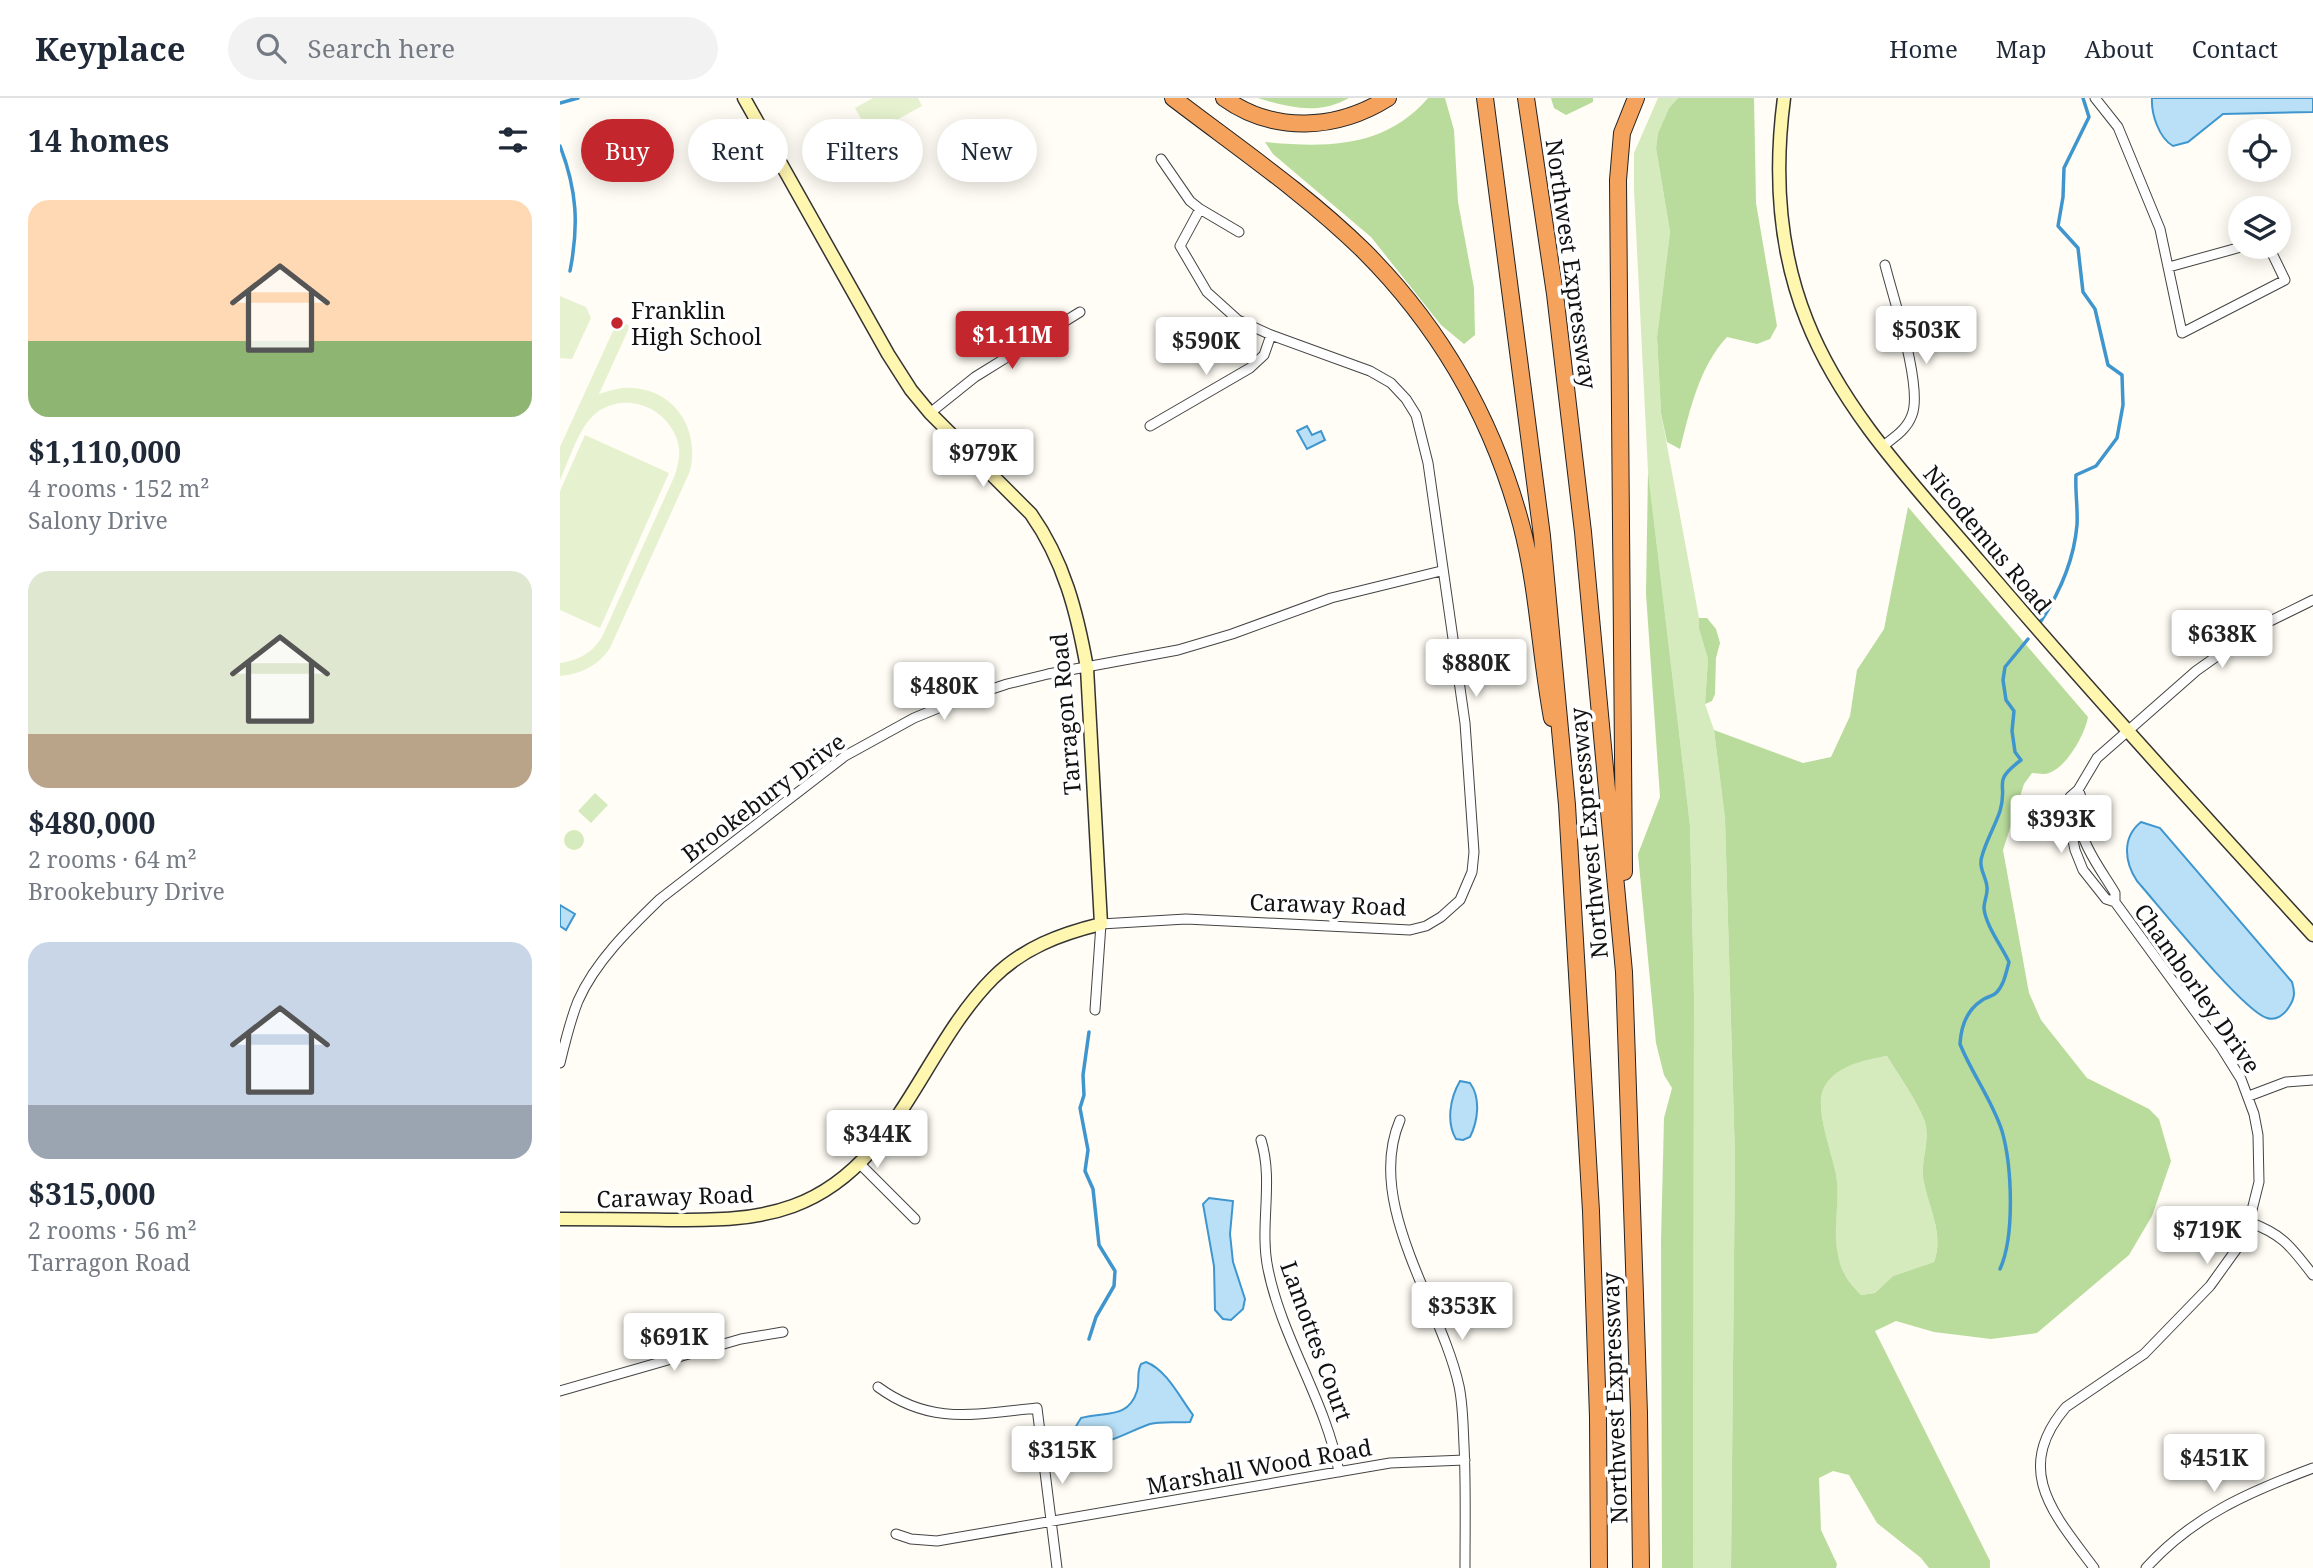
<!DOCTYPE html>
<meta charset="utf-8">
<style>
body{margin:0;font-family:"Noto Serif",serif;background:#f2f2f3;color:#1f2937;height:100vh;display:flex;flex-direction:column;font-size:26px;white-space:nowrap}
*{box-sizing:border-box;margin:0}
p{font-size:23px;color:#747a83}
.icon{flex:none;width:38px;height:38px;fill:none;stroke:currentColor;stroke-width:2;stroke-linecap:round;stroke-linejoin:round}
.map{position:relative;flex:1;overflow:hidden}
.panel{display:flex;flex-direction:column;background:#fff;width:560px}
.panel>*{flex:none}
.banner{position:absolute;left:21px;top:21px;width:665px;height:63px;display:flex;gap:14px}
.controls{position:absolute;left:1668px;top:21px;display:grid;gap:14px}
.controls a{display:grid;place-items:center;width:63px;height:63px;border-radius:50%;background:#fff;box-shadow:0 4px 18px #0003;font-size:35px}
.price{position:absolute;translate:-50% -60px;padding:0 16px;border-radius:7px;background:#fff;color:#222;font-size:23px;line-height:46px;filter:drop-shadow(0 2px 4px #0008)}
.price::after{content:'';position:absolute;left:50%;top:42px;width:21px;height:16px;margin-left:-10px;background:inherit;clip-path:polygon(0 0,100% 0,50% 100%)}
.price.selected{background:#c4262e;color:#fff}
ul{padding:0;list-style:none}
li{display:grid;align-content:center;gap:14px;height:371px;padding:0 28px}
li span{display:grid;place-items:center;height:217px;border-radius:21px;color:#555}
li>.icon{margin-inline-start:auto}
span .icon{width:126px;height:126px;fill:#fffc;stroke-width:1}
li b{font-size:30px}
h2{display:flex;justify-content:space-between;align-items:center;height:84px;padding:0 28px;font-size:30px}
.chip{padding:0 24px;border-radius:32px;background:#fff;box-shadow:0 4px 18px #0003;font-size:24px;line-height:63px}
.chip.selected{background:#c4262e;color:#fff}
header{display:flex;align-items:center;gap:42px;box-sizing:border-box;height:98px;padding:0 35px;background:#fff;border-bottom:2px solid #e0e1e3}
header strong{font-size:33px}
nav{display:flex;gap:38px;margin-inline-start:auto;font-size:24px}
.search{width:490px;height:63px;background:#f2f2f3;display:flex;align-items:center;gap:18px;box-sizing:border-box;padding:0 24px;border-radius:38px;color:#747a83;font-size:26px}
main{display:flex;flex:1;min-height:0}
.map>svg:first-child{display:block}
.green{fill:#d5ebbd}
.forest{fill:#b9dc9c;fill-rule:evenodd}
.pitch{fill:#e6f2cf}
.water{fill:#b9e0f7;stroke:#3f96cf;stroke-width:2}
.lines{fill:none;stroke-linecap:round;stroke-linejoin:round}
.stream{stroke:#3f96cf;stroke-width:3.5}
.street-casing{stroke:#444;stroke-width:11}
.secondary-casing{stroke:#333;stroke-width:15}
.highway-casing{stroke:#222;stroke-width:18}
.street{stroke:#fff;stroke-width:9}
.secondary{stroke:#fff6b0;stroke-width:12}
.highway{stroke:#f5a25d;stroke-width:16}
.poi-dot{fill:#c4262e;stroke:#fff;stroke-width:2.5}
.labels{text-anchor:middle;dominant-baseline:central;stroke-width:7;stroke-linejoin:round;paint-order:stroke}
.street-label{font-size:23px;fill:#111;stroke:#fff}
.poi-label{font-size:23px;fill:#111;stroke:#fff;text-anchor:start}
</style>
<header>
<strong>Keyplace</strong>
<div class="search"><svg class="icon" aria-label="search" viewBox="0 0 24 24"><circle cx="10" cy="10" r="6"/><path d="M15 15l6 6"/></svg>Search here</div>
<nav><a>Home</a><a>Map</a><a>About</a><a>Contact</a></nav>
</header>
<main>
<section class="panel">
<h2>14 homes<svg class="icon" aria-label="filters" viewBox="0 0 24 24"><path d="M4 7h16M4 17h16"/><circle cx="9" cy="7" r="2"/><circle cx="15" cy="17" r="2"/></svg></h2>
<ul>
<li><span style="background:linear-gradient(#ffd9b3 65%,#8fb573 0)"><svg class="icon" aria-label="home" viewBox="0 0 24 24"><path d="M3 11l9-7 9 7M6 9v11h12V9"/></svg></span><div><b>$1,110,000</b><p>4 rooms · 152 m²</p><p>Salony Drive</p></div></li>
<li><span style="background:linear-gradient(#dfe7d0 75%,#b9a48a 0)"><svg class="icon" aria-label="home" viewBox="0 0 24 24"><path d="M3 11l9-7 9 7M6 9v11h12V9"/></svg></span><div><b>$480,000</b><p>2 rooms · 64 m²</p><p>Brookebury Drive</p></div></li>
<li><span style="background:linear-gradient(#c9d6e8 75%,#9aa5b1 0)"><svg class="icon" aria-label="home" viewBox="0 0 24 24"><path d="M3 11l9-7 9 7M6 9v11h12V9"/></svg></span><div><b>$315,000</b><p>2 rooms · 56 m²</p><p>Tarragon Road</p></div></li>
</ul>
</section>
<div class="map">
<svg width="1753" height="1470" viewBox="0 0 1753 1470">
<rect width="100%" height="100%" fill="#fffdf5"/>
<!-- green -->
<path class="green" d="M 1098,0 L 1118,0 L 1109,10 L 1098,35 L 1096,50 L 1110,134 L 1097,239 L 1101,315 L 1139,520 L 1139,531 L 1148,561 L 1145,606 L 1154,632 L 1165,721 L 1175,1060 L 1171,1470 L 1133,1470 L 1134,898 L 1130,727 L 1088,373 L 1074,91 L 1074,55 Z
M 35,695 L 48,707 L 31,725 L 18,713 Z
M4 742a10 10 0 1 1 20 0a10 10 0 1 1-20 0Z
M 1327,958 C 1339,978 1354,998 1363,1019 C 1372,1038 1361,1060 1363,1079 C 1367,1108 1385,1134 1374,1164 L 1333,1178 L 1315,1195 L 1301,1197 C 1289,1184 1281,1175 1277,1156 C 1272,1129 1281,1103 1276,1076 C 1272,1055 1255,1011 1263,992 C 1273,967 1304,962 1327,958 Z"/>
<!-- forest -->
<path class="forest" d="M 698,0 L 789,0 C 759,17 730,10 698,0 Z
M 868,0 L 885,0 L 894,32 L 898,104 L 914,190 L 915,237 L 904,246 L 881,227 L 811,139 L 713,56 L 705,44 C 767,50 825,50 868,0 Z
M 991,0 L 1033,0 L 1033,4 L 1006,17 L 994,10 Z
M 1118,0 L 1194,0 L 1196,105 L 1217,228 L 1210,241 L 1197,246 L 1167,239 C 1139,269 1130,312 1120,351 L 1107,344 L 1101,315 L 1097,239 L 1110,134 L 1096,50 L 1098,35 L 1109,10 Z
M 1088,373 L 1130,727 L 1134,898 L 1133,1470 L 1102,1470 L 1101,1143 L 1104,1020 L 1112,990 L 1104,977 L 1096,945 L 1078,756 L 1100,699 L 1086,496 Z
M 1348,409 L 1528,619 C 1525,636 1507,669 1489,675 C 1484,677 1477,675 1472,675 L 1464,686 L 1443,752 L 1469,895 L 1481,922 L 1527,980 L 1589,1011 L 1599,1021 L 1611,1063 L 1592,1118 L 1569,1157 L 1477,1235 L 1431,1241 L 1374,1234 L 1336,1223 L 1315,1233 L 1430,1463 L 1430,1470 L 1369,1470 L 1361,1460 L 1317,1425 L 1289,1377 L 1273,1373 L 1259,1380 L 1261,1432 L 1277,1466 L 1276,1470 L 1171,1470 L 1175,1060 L 1165,721 L 1154,632 L 1243,665 L 1271,659 L 1290,618 L 1297,572 L 1324,531 ZM 1327,958 C 1339,978 1354,998 1363,1019 C 1372,1038 1361,1060 1363,1079 C 1367,1108 1385,1134 1374,1164 L 1333,1178 L 1315,1195 L 1301,1197 C 1289,1184 1281,1175 1278,1157 C 1272,1130 1281,1103 1276,1076 C 1272,1055 1255,1011 1263,992 C 1273,968 1304,962 1327,958 Z
M 1139,520 L 1147,520 L 1156,531 L 1160,545 L 1156,560 L 1155,596 L 1152,603 L 1145,606 L 1148,561 L 1139,531 Z"/>
<!-- pitch -->
<path class="pitch" d="M 313,0 L 358,0 L 362,8 L 310,37 L 295,10 Z
M 0,198 L 26,209 L 31,220 L 12,261 L 0,260 Z
M 58,222 L 70,228 L 39,296 C 49,293 61,289 72,290 C 116,292 140,333 130,373 L 50,550 C 38,568 21,576 0,578 L 0,565 C 19,562 32,555 42,539 L 115,377 C 118,366 121,356 118,345 C 109,310 66,292 36,315 C 18,330 10,361 0,382 L 0,349 Z
M 25,337 L 109,375 L 40,530 L 0,512 L 0,393 Z"/>
<!-- water -->
<path class="water" d="M 1592,0 L 1753,0 L 1753,14 L 1663,16 L 1628,44 L 1613,48 C 1599,40 1591,16 1592,0 Z
M 747,328 L 752,337 L 761,333 L 765,342 L 747,351 L 737,333 Z
M 1581,724 L 1600,730 L 1732,884 C 1735,894 1735,900 1729,909 C 1724,917 1716,923 1707,920 C 1683,913 1599,808 1577,783 C 1565,765 1561,740 1581,724 Z
M 0,807 L 15,816 L 6,832 L 0,828 Z
M 900,983 L 910,985 C 921,1000 918,1023 910,1039 L 903,1042 L 896,1041 C 886,1024 890,1000 900,983 Z
M 649,1100 L 673,1103 L 670,1136 L 673,1164 L 685,1201 L 683,1211 L 671,1222 L 663,1221 L 655,1212 L 654,1168 L 643,1106 Z
M 586,1264 C 607,1272 620,1300 633,1317 L 630,1324 C 617,1325 602,1323 590,1326 C 568,1333 540,1353 516,1344 C 511,1334 516,1328 521,1320 C 544,1313 568,1322 577,1293 C 580,1284 576,1275 581,1266 Z"/>
<g class="lines">
<!-- stream -->
<path class="stream" d="M 0,5 L 18,0
M 0,48 C 17,92 19,127 10,173
M 1481,523 C 1500,494 1514,462 1517,427 C 1518,410 1515,394 1516,377 L 1536,368 L 1557,340 L 1563,307 L 1562,277 L 1548,267 L 1535,211 L 1523,194 L 1518,150 L 1498,128 L 1503,99 L 1504,70 L 1529,19 L 1523,0
M 1440,1171 C 1455,1138 1452,1068 1442,1033 C 1432,1002 1412,976 1400,946 C 1401,929 1406,913 1421,903 C 1425,899 1432,899 1436,895 C 1444,887 1446,875 1449,864 C 1442,849 1425,826 1424,810 C 1424,803 1428,796 1427,789 C 1426,778 1418,770 1422,758 C 1426,743 1435,728 1440,713 C 1449,683 1430,686 1461,662 L 1455,654 L 1452,633 L 1454,613 L 1446,602 L 1443,582 L 1445,569 L 1468,541
M 529,1241 L 536,1219 L 554,1188 L 555,1173 L 539,1147 L 533,1091 L 525,1073 L 528,1052 L 520,1010 L 524,997 L 523,977 L 529,934"/>
<defs>
<path id="street" d="M 1535,0 L 1558,29 L 1600,131 L 1622,235 L 1725,182 L 1709,149
M 601,61 L 630,103 L 640,111 L 679,134
M 1609,169 L 1681,149
M 370,315 L 415,279 L 520,214
M 590,328 L 690,270 L 704,257 L 711,237
M 1323,348 C 1335,339 1347,331 1352,317 C 1363,289 1333,199 1325,167
M 1518,692 C 1527,707 1517,725 1524,741 C 1531,760 1545,778 1555,795 L 1555,804 L 1661,949 L 1681,981 L 1694,1016 L 1698,1037 L 1699,1084 L 1689,1124 L 1678,1149 L 1650,1188 L 1584,1256 L 1506,1309 C 1452,1372 1494,1416 1534,1470
M 1555,804 L 1546,801 L 1523,772 L 1515,752 L 1507,714 L 1510,699 L 1518,692 L 1537,660 L 1636,573 L 1698,529 L 1753,502
M 535,912 L 541,826 L 626,821 L 850,832 L 866,828 L 881,819 L 900,802 L 912,774 L 914,754 L 905,625 L 868,365 L 856,317 L 846,301 L 831,285 L 810,273 L 711,237 L 678,222 L 647,194 L 620,148 L 640,111
M 0,965 C 5,944 10,923 18,903 C 35,864 69,831 100,801 L 285,658 L 354,620 L 393,604 L 447,586 L 488,576 L 618,552 L 672,536 L 771,500 L 881,473
M 1689,998 L 1726,984 L 1753,982
M 840,1022 C 804,1106 881,1206 899,1288 C 903,1307 903,1327 904,1347 C 906,1388 905,1429 905,1470
M 701,1042 C 714,1084 699,1128 708,1171 C 722,1241 766,1303 779,1374
M 300,1066 L 355,1121
M 1689,1124 C 1724,1137 1731,1149 1753,1177
M 318,1289 C 371,1328 416,1316 477,1310 L 497,1470
M 0,1293 L 181,1241 L 223,1234
M 336,1436 L 351,1441 L 377,1443 L 830,1365 L 905,1362
M 1586,1470 C 1633,1418 1689,1394 1753,1370"/>
<path id="secondary" d="M 1224,0 C 1214,76 1218,151 1247,223 C 1283,314 1356,389 1419,463 C 1527,590 1640,713 1753,837
M 0,1121 C 36,1121 71,1121 107,1122 C 149,1122 192,1123 233,1108 C 337,1070 361,952 433,880 C 463,850 500,836 541,826 L 527,570 C 517,514 504,463 471,416 L 370,315 L 351,292 L 328,256 L 184,0"/>
<path id="highway" d="M 613,0 C 677,49 746,96 804,153 C 880,229 933,322 961,426 C 978,489 980,556 992,620
M 664,0 C 714,36 777,32 828,0
M 925,0 L 982,438 L 1007,707 L 1031,1113 L 1038,1319 L 1039,1470
M 966,0 L 995,196 L 1023,434 L 1064,874 L 1079,1315 L 1081,1470
M 1064,774 L 1058,82 L 1062,35 L 1076,0"/>
</defs>
<!-- street casing -->
<use href="#street" class="street-casing"/>
<!-- secondary casing -->
<use href="#secondary" class="secondary-casing"/>
<!-- highway casing -->
<use href="#highway" class="highway-casing"/>
<!-- street -->
<use href="#street" class="street"/>
<!-- secondary -->
<use href="#secondary" class="secondary"/>
<!-- highway -->
<use href="#highway" class="highway"/>
</g>
<!-- markers -->
<circle class="poi-dot" cx="57" cy="225" r="7"/>
<g class="labels">
<!-- street labels -->
<g class="street-label">
<text transform="translate(1012 166) rotate(82)">Northwest Expressway</text>
<text transform="translate(1428 441) rotate(50)">Nicodemus Road</text>
<text transform="translate(505 616) rotate(-95)">Tarragon Road</text>
<text transform="translate(203 699) rotate(-37)">Brookebury Drive</text>
<text transform="translate(1028 735) rotate(-95)">Northwest Expressway</text>
<text transform="translate(768 806) rotate(2)">Caraway Road</text>
<text transform="translate(1638 890) rotate(55)">Chamborley Drive</text>
<text transform="translate(115 1098) rotate(-2)">Caraway Road</text>
<text transform="translate(757 1243) rotate(70)">Lamottes Court</text>
<text transform="translate(1054 1300) rotate(-92)">Northwest Expressway</text>
<text transform="translate(699 1368) rotate(-10)">Marshall Wood Road</text>
</g>
<!-- poi labels -->
<g class="poi-label">
<text x="71" y="212">Franklin<tspan x="71" dy="26">High School</tspan></text>
</g>
</g>
</svg>
<div class="controls">
<a><svg class="icon" aria-label="locate" viewBox="0 0 24 24"><circle cx="12" cy="12" r="6"/><path d="M12 2v4M12 18v4M2 12h4M18 12h4"/></svg></a>
<a><svg class="icon" aria-label="layers" viewBox="0 0 24 24"><path d="M12 4l9 5-9 5-9-5zM3 14l9 5 9-5"/></svg></a>
</div>
<b class="price" style="left:1366px;top:268px">$503K</b>
<b class="price selected" style="left:452px;top:273px">$1.11M</b>
<b class="price" style="left:646px;top:279px">$590K</b>
<b class="price" style="left:423px;top:391px">$979K</b>
<b class="price" style="left:1662px;top:572px">$638K</b>
<b class="price" style="left:916px;top:601px">$880K</b>
<b class="price" style="left:384px;top:624px">$480K</b>
<b class="price" style="left:1501px;top:757px">$393K</b>
<b class="price" style="left:317px;top:1072px">$344K</b>
<b class="price" style="left:1647px;top:1168px">$719K</b>
<b class="price" style="left:902px;top:1244px">$353K</b>
<b class="price" style="left:114px;top:1275px">$691K</b>
<b class="price" style="left:502px;top:1388px">$315K</b>
<b class="price" style="left:1654px;top:1396px">$451K</b>
<div class="banner">
<a class="chip selected">Buy</a>
<a class="chip">Rent</a>
<a class="chip">Filters</a>
<a class="chip">New</a>
</div>
</div>
</main>
